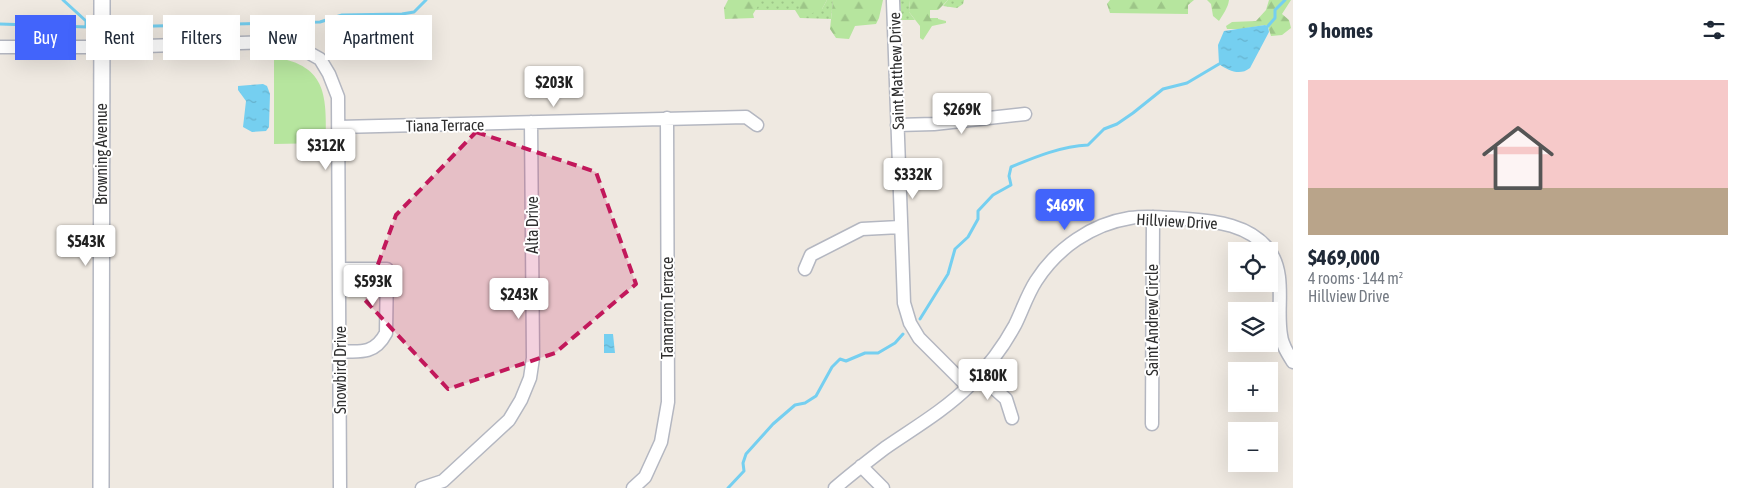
<!DOCTYPE html>
<meta charset="utf-8">
<style>
body{margin:0;font-family:"Asap Condensed",sans-serif;background:#f2f2f3;color:#1f2937;height:100vh;display:flex;flex-direction:column;font-size:19px;white-space:nowrap}
*{box-sizing:border-box;margin:0}
p{font-size:16px;color:#747a83}
.icon{flex:none;width:28px;height:28px;fill:none;stroke:currentColor;stroke-width:2;stroke-linecap:round;stroke-linejoin:round}
.map{position:relative;flex:1;overflow:hidden}
.details{display:flex;flex-direction:column;background:#fff;width:450px}
.details>*{flex:none}
.guide{position:absolute;left:15px;top:15px;width:475px;height:45px;display:flex;gap:10px}
.controls{position:absolute;left:1228px;top:242px;display:grid;gap:10px}
.controls a{display:grid;place-items:center;width:50px;height:50px;border-radius:0px;background:#fff;box-shadow:0 5px 20px #0002;font-size:25px}
.price{position:absolute;translate:-50% -42px;padding:0 11px;border-radius:5px;background:#fff;color:#222;font-size:16px;line-height:32px;filter:drop-shadow(0 1px 2px #0008)}
.price::after{content:'';position:absolute;left:50%;top:30px;width:15px;height:11px;margin-left:-8px;background:inherit;clip-path:polygon(0 0,100% 0,50% 100%)}
.price.on{background:#4264fb;color:#fff}
ul{padding:0;list-style:none}
li{display:grid;align-content:center;gap:10px;height:265px;padding:0 15px}
li span{display:grid;place-items:center;height:155px;border-radius:0px;color:#555}
li>.icon{margin-inline-start:auto}
span .icon{width:90px;height:90px;fill:#fffc;stroke-width:1}
li b{font-size:21px}
h2{display:flex;justify-content:space-between;align-items:center;height:60px;padding:0 15px;font-size:21px}
.tag{padding:0 18px;border-radius:0px;background:#fff;box-shadow:0 5px 20px #0002;font-size:18px;line-height:45px}
.tag.on{background:#4264fb;color:#fff}
main{display:flex;flex:1;min-height:0}
.map>svg:first-child{display:block}
.grass{fill:url(#grass-dots)}
.forest{fill:url(#forest-firs)}
.park{fill:#b6e59e}
.water{fill:url(#water-ripples)}
.lines{fill:none;stroke-linecap:round;stroke-linejoin:round}
.stream{stroke:#75cff0;stroke-width:3}
.minor-casing{stroke:#b4b7c1;stroke-width:15}
.tertiary-casing{stroke:#b4b7c1;stroke-width:18}
.minor{stroke:#fff;stroke-width:12}
.tertiary{stroke:#fff;stroke-width:15}
.marked{fill:#c2185b;fill-opacity:0.2;stroke:#c2185b;stroke-width:4;stroke-dasharray:10 6;stroke-linejoin:round}
.labels{text-anchor:middle;dominant-baseline:central;stroke-width:4;stroke-linejoin:round;paint-order:stroke}
.street-label{font-size:16px;fill:#2e2e2e;stroke:#fff}
</style>
<main>
<div class="map">
<svg width="1293" height="488" viewBox="0 0 1293 488">
<defs>
<pattern id="grass-dots" width="8" height="8" patternUnits="userSpaceOnUse" patternTransform="scale(1.25)"><rect width="8" height="8" fill="#b6e59e"/><path d="M2 2h.1M6 6h.1" fill="none" stroke="#9dc588" stroke-width="1.8" stroke-linecap="round"/></pattern>
<pattern id="forest-firs" width="22" height="20" patternUnits="userSpaceOnUse" patternTransform="scale(1.25)"><rect width="22" height="20" fill="#b6e59e"/><path d="M5 1l3.5 6h-7zM16 11l3.5 6h-7z" fill="#9dc588"/></pattern>
<pattern id="water-ripples" width="26" height="14" patternUnits="userSpaceOnUse" patternTransform="scale(1.25)"><rect width="26" height="14" fill="#75cff0"/><path d="M2 4q2-2 4 0t4 0M15 11q2-2 4 0t4 0" fill="none" stroke="#66b2ce"/></pattern>
</defs>
<rect width="100%" height="100%" fill="#efe9e1"/>
<!-- grass -->
<path class="grass" d="M 757,0 L 801,0 L 799,1 L 801,9 L 822,9 L 827,0 L 833,0 L 831,19 L 800,18 L 795,10 L 755,10 L 757,6 Z
M 900,0 L 910,0 L 909,12 L 915,20 L 901,20 Z
M 948,0 L 964,0 L 963,4 L 957,8 L 943,6 Z"/>
<!-- forest -->
<path class="forest" d="M 728,0 L 757,0 L 758,6 L 753,14 L 754,18 L 725,19 L 724,8 Z
M 798,0 L 827,0 L 822,9 L 806,16 L 801,15 Z
M 833,0 L 883,0 L 879,18 L 876,24 L 855,26 L 849,39 L 836,38 L 830,29 Z
M 910,0 L 948,0 L 938,10 L 930,10 L 930,18 L 938,18 L 938,19 L 946,21 L 946,23 L 932,26 L 923,40 L 920,38 L 920,26 L 909,12 Z
M 1110,0 L 1194,0 L 1188,5 L 1188,14 L 1110,13 L 1107,4 Z
M 1207,0 L 1229,0 C 1228,8 1223,14 1219,21 L 1213,16 L 1211,4 Z
M 1269,0 L 1291,0 L 1282,14 L 1289,20 L 1291,28 L 1282,35 L 1271,36 L 1268,26 L 1265,25 L 1241,29 L 1227,29 L 1226,26 L 1232,22 L 1256,21 L 1266,10 Z"/>
<!-- park -->
<path class="park" d="M 274,57 C 329,66 326,98 326,143 L 274,144 Z"/>
<!-- water -->
<path class="water" d="M 1265,25 L 1268,26 L 1269,32 L 1250,68 C 1240,76 1229,71 1219,64 L 1218,45 L 1224,31 Z
M 263,84 L 267,86 L 270,94 L 269,127 L 266,131 L 252,132 L 243,127 L 246,101 L 238,90 L 238,86 Z
M 604,334 L 613,334 L 615,353 L 604,353 Z"/>
<g class="lines">
<!-- stream -->
<path class="stream" d="M 63,0 L 86,21 L 86,27
M 0,24 L 88,27
M 1268,26 L 1275,18 L 1275,10 L 1285,0
M 115,27 L 320,22 L 342,15 L 402,14 L 414,12 L 426,0
M 920,319 L 948,274 L 955,249 L 968,237 L 978,219 L 978,211 L 993,195 L 1011,185 L 1009,176 L 1011,167 C 1035,157 1062,146 1088,145 L 1104,129 L 1117,124 L 1133,113 L 1163,89 L 1187,83 L 1219,64
M 728,488 L 744,471 L 743,463 L 746,454 L 773,424 L 795,405 L 805,403 L 816,396 L 832,367 L 840,359 L 846,361 L 865,353 L 878,353 L 895,343 L 903,334"/>
<defs>
<path id="minor" d="M 893,1 L 904,303 L 910,323 L 919,338 L 968,387
M 0,47 L 113,47 L 275,42 L 302,49 L 320,59 L 329,74 L 338,97 L 340,488
M 897,125 L 934,124 L 1025,114
M 339,127 L 746,117 L 757,125
M 340,269 L 387,269 L 386,333 C 375,354 361,352 340,351
M 805,269 L 811,255 L 862,229 L 900,227
M 979,375 L 1006,399 L 1012,418
M 1152,424 L 1153,217
M 861,466 L 883,488
M 422,488 L 443,481 L 509,420 L 521,400 L 530,378 L 533,358 L 531,122
M 633,488 L 645,477 L 661,442 L 668,402 L 667,118
M 835,488 C 851,474 868,461 885,448 C 914,428 945,410 970,385 C 987,368 1003,347 1015,325 C 1022,311 1027,295 1036,281 C 1057,248 1092,224 1130,218 C 1149,215 1168,218 1187,219 C 1216,221 1250,225 1269,250 C 1287,275 1276,308 1281,335 C 1282,345 1288,354 1293,362"/>
<path id="tertiary" d="M 101,488 L 102,0"/>
</defs>
<!-- minor casing -->
<use href="#minor" class="minor-casing"/>
<!-- tertiary casing -->
<use href="#tertiary" class="tertiary-casing"/>
<!-- minor -->
<use href="#minor" class="minor"/>
<!-- tertiary -->
<use href="#tertiary" class="tertiary"/>
</g>
<!-- marked area -->
<path class="marked" d="M 476,132 L 596,172 L 636,284 L 555,353 L 448,389 L 365,300 L 396,215 Z"/>
<g class="labels">
<!-- street labels -->
<g class="street-label">
<text transform="translate(896 71) rotate(-92)">Saint Matthew Drive</text>
<text transform="translate(445 125) rotate(-1)">Tiana Terrace</text>
<text transform="translate(101 154) rotate(-90)">Browning Avenue</text>
<text transform="translate(1177 221) rotate(3)">Hillview Drive</text>
<text transform="translate(532 225) rotate(-90)">Alta Drive</text>
<text transform="translate(667 308) rotate(-90)">Tamarron Terrace</text>
<text transform="translate(1152 320) rotate(-90)">Saint Andrew Circle</text>
<text transform="translate(340 370) rotate(-90)">Snowbird Drive</text>
</g>
</g>
</svg>
<div class="controls">
<a><svg class="icon" aria-label="locate" viewBox="0 0 24 24"><circle cx="12" cy="12" r="6"/><path d="M12 2v4M12 18v4M2 12h4M18 12h4"/></svg></a>
<a><svg class="icon" aria-label="layers" viewBox="0 0 24 24"><path d="M12 4l9 5-9 5-9-5zM3 14l9 5 9-5"/></svg></a>
<a>+</a>
<a>−</a>
</div>
<b class="price" style="left:554px;top:108px">$203K</b>
<b class="price" style="left:962px;top:135px">$269K</b>
<b class="price" style="left:326px;top:171px">$312K</b>
<b class="price" style="left:913px;top:200px">$332K</b>
<b class="price on" style="left:1065px;top:231px">$469K</b>
<b class="price" style="left:86px;top:267px">$543K</b>
<b class="price" style="left:373px;top:307px">$593K</b>
<b class="price" style="left:519px;top:320px">$243K</b>
<b class="price" style="left:988px;top:401px">$180K</b>
<div class="guide">
<a class="tag on">Buy</a>
<a class="tag">Rent</a>
<a class="tag">Filters</a>
<a class="tag">New</a>
<a class="tag">Apartment</a>
</div>
</div>
<section class="details">
<h2>9 homes<svg class="icon" aria-label="filters" viewBox="0 0 24 24"><path d="M4 7h16M4 17h16"/><circle cx="9" cy="7" r="2"/><circle cx="15" cy="17" r="2"/></svg></h2>
<ul>
<li><span style="background:linear-gradient(#f6c9c9 70%,#b9a48a 0)"><svg class="icon" aria-label="home" viewBox="0 0 24 24"><path d="M3 11l9-7 9 7M6 9v11h12V9"/></svg></span><div><b>$469,000</b><p>4 rooms · 144 m²</p><p>Hillview Drive</p></div></li>
</ul>
</section>
</main>
